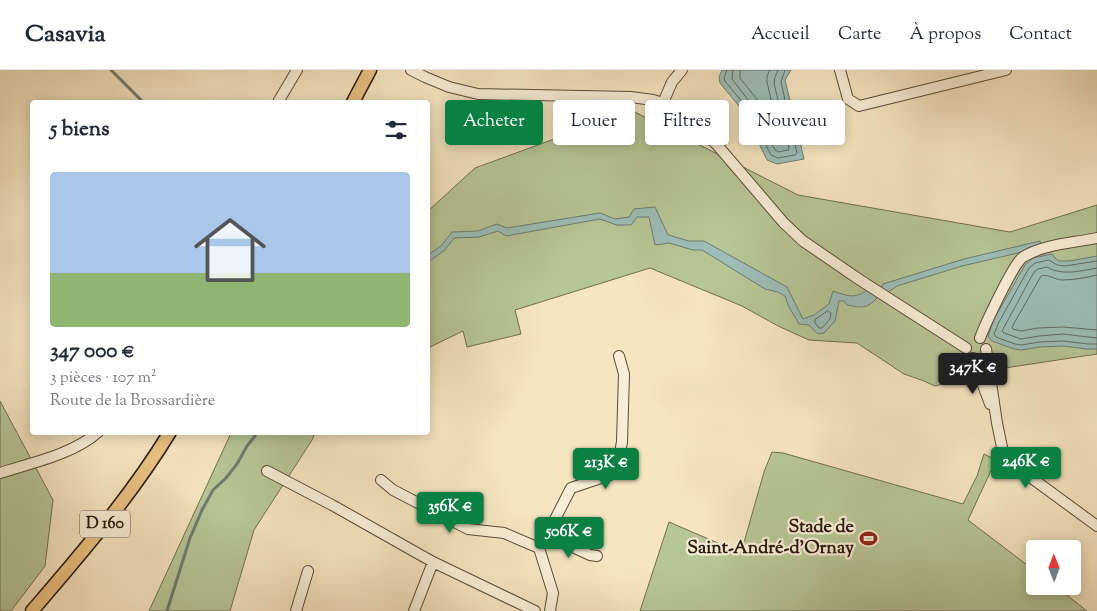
<!DOCTYPE html>
<html lang="fr">
<meta charset="utf-8">
<style>
body{margin:0;font-family:"Sorts Mill Goudy",serif;background:#f2f2f3;color:#1f2937;height:100vh;display:flex;flex-direction:column;font-size:19px;white-space:nowrap}
*{box-sizing:border-box;margin:0}
p{font-size:16px;color:#747a83}
.icon{flex:none;width:28px;height:28px;fill:none;stroke:currentColor;stroke-width:2;stroke-linecap:round;stroke-linejoin:round}
.map{position:relative;flex:1;overflow:hidden}
.panel{position:absolute;left:30px;top:30px;width:400px;height:335px;display:flex;flex-direction:column;background:#fff;border-radius:5px;box-shadow:0 2px 12px #0003}
.panel>*{flex:none}
.banner{position:absolute;left:445px;top:30px;width:475px;height:45px;display:flex;gap:10px}
.needle{width:32px;rotate:359deg}
.buttons{position:absolute;left:1026px;top:470px;display:grid;gap:10px}
.buttons a{display:grid;place-items:center;width:55px;height:55px;border-radius:5px;background:#fff;box-shadow:0 2px 12px #0003;font-size:25px}
.price{position:absolute;translate:-50% -42px;padding:0 11px;border-radius:5px;background:#0b8043;color:#fff;font-size:16px;line-height:32px;filter:drop-shadow(0 1px 2px #0008)}
.price::after{content:'';position:absolute;left:50%;top:30px;width:15px;height:11px;margin-left:-8px;background:inherit;clip-path:polygon(0 0,100% 0,50% 100%)}
.price.on{background:#222;color:#fff}
ul{padding:0;list-style:none}
li{display:grid;align-content:center;gap:10px;height:265px;padding:0 20px}
li+li{border-top:1px solid #e0e1e3}
li span{display:grid;place-items:center;height:155px;border-radius:5px;color:#555}
li>.icon{margin-inline-start:auto}
span .icon{width:90px;height:90px;fill:#fffc;stroke-width:1}
li b{font-size:21px}
h2{display:flex;justify-content:space-between;align-items:center;height:60px;padding:0 20px;font-size:21px}
.tag{padding:0 18px;border-radius:5px;background:#fff;box-shadow:0 2px 12px #0003;font-size:18px;line-height:45px}
.tag.on{background:#0b8043;color:#fff}
header{display:flex;align-items:center;gap:30px;box-sizing:border-box;height:70px;padding:0 25px;background:#fff;border-bottom:1px solid #e0e1e3}
header strong{font-size:24px}
nav{display:flex;gap:28px;margin-inline-start:auto;font-size:18px}
.map>svg:first-child{display:block}
.green{fill:#b7c696;stroke:#707052}
.water{fill:#9dbeb8;stroke:#6e7c74}
.lines{fill:none;stroke-linecap:round;stroke-linejoin:round}
.shore{stroke:#626c62;stroke-width:1}
.stream{stroke:#6e7c74;stroke-width:3}
.minor-casing{stroke:#5b4c3a;stroke-width:12}
.major-casing{stroke:#28190d;stroke-width:15}
.minor{stroke:#f8eed6;stroke-width:10}
.major{stroke:#eac280;stroke-width:12}
.labels{text-anchor:middle;dominant-baseline:central;stroke-width:4.5;stroke-linejoin:round;paint-order:stroke}
.shield{fill:#f8eed6;stroke:#665949;stroke-width:1}
.shield-label{font-size:16px;font-weight:bold;fill:#28190d}
.poi-label{font-size:18px;font-weight:bold;fill:#28190d;stroke:#f8eed6;text-anchor:end}
</style>
<header>
<strong>Casavia</strong>
<nav><a>Accueil</a><a>Carte</a><a>À propos</a><a>Contact</a></nav>
</header>
<div class="map">
<svg width="1097" height="541" viewBox="0 0 1097 541">
<rect width="100%" height="100%" fill="#f5e5c0"/>
<filter id="stains"><feTurbulence type="fractalNoise" baseFrequency=".004" numOctaves="4"/><feColorMatrix values="0 0 0 0 .2 0 0 0 0 .09 0 0 0 0 .02 0 0 0 .5 -.17"/></filter>
<radialGradient id="worn" r=".72"><stop offset=".6" stop-color="#630" stop-opacity="0"/><stop offset="1" stop-color="#630" stop-opacity=".3"/></radialGradient>
<!-- green -->
<path class="green" d="M 623,36 L 798,125 L 1010,162 L 1097,135 L 1097,284 L 1005,298 L 935,316 L 924,311 L 904,304 L 857,273 L 809,270 L 778,256 L 742,236 L 650,198 L 515,240 L 521,264 L 467,277 L 463,261 L 428,278 L 428,141 L 475,98 L 576,61 Z
M 0,331 L 53,430 L 45,496 L 11,541 L 0,541 Z
M 231,363 L 315,363 L 312,370 L 254,460 L 230,541 L 149,541 Z
M 772,382 L 783,383 L 963,434 L 977,406 L 984,384 L 996,390 L 968,450 L 1035,501 L 1035,516 L 1055,516 L 1087,541 L 640,541 L 669,452 L 741,483 L 764,402 Z"/>
<!-- water -->
<path class="water" d="M 722,0 L 791,0 L 785,10 L 804,89 L 777,94 L 767,90 L 743,41 L 720,13 L 719,7 Z
M 655,137 L 668,165 L 689,171 L 704,171 L 787,217 L 803,249 L 814,245 L 829,234 L 833,221 C 848,226 854,229 868,220 L 878,227 C 867,239 862,238 847,235 L 844,231 L 839,231 L 835,251 L 824,263 L 818,264 L 809,255 L 799,254 L 788,235 L 785,226 L 778,222 L 765,219 L 702,180 L 693,180 L 669,173 L 655,175 L 649,147 L 637,147 L 631,155 L 617,155 L 600,149 L 506,166 L 498,161 L 479,167 L 454,168 L 445,180 L 428,192 L 428,185 L 441,176 L 452,162 L 478,161 L 497,154 L 507,158 L 600,143 L 615,149 L 629,147 L 634,139 Z
M 1040,171 L 1041,174 L 1018,183 L 962,196 L 897,216 L 888,222 L 881,218 L 883,214 L 964,189 Z
M 1052,184 L 1056,189 L 1059,191 L 1069,191 L 1097,186 L 1097,279 L 1087,279 L 1063,276 L 1040,277 L 1021,280 L 1014,279 L 992,271 L 988,266 L 994,249 L 1025,195 L 1033,188 Z"/>
<g class="lines">
<!-- shore -->
<path class="shore" d="M 727,0 L 724,8 L 725,11 L 747,38 L 771,85 L 778,88 L 795,85 L 797,83 L 781,12 L 785,0
M 733,0 L 732,9 L 752,35 L 775,80 L 779,82 L 788,80 L 789,78 L 774,13 L 775,7 L 778,0
M 740,0 L 740,8 L 759,32 L 772,58 L 774,59 L 777,56 L 767,12 L 767,6 L 770,0
M 1097,191 L 1065,196 L 1057,195 L 1049,190 L 1035,193 L 1029,198 L 999,252 L 994,264 L 996,267 L 1001,269 L 1015,274 L 1021,275 L 1040,272 L 1063,271 L 1088,274 L 1097,274
M 1097,198 C 1080,201 1062,206 1047,197 L 1038,199 L 1034,202 L 1002,261 L 1004,263 L 1021,269 L 1039,266 L 1063,264 L 1097,268
M 1097,205 C 1085,208 1073,210 1061,210 C 1054,209 1048,204 1041,206 L 1012,257 L 1013,259 L 1021,261 L 1038,258 L 1063,257 L 1097,260
M 828,241 L 831,243 L 830,249 L 822,258 L 819,258 L 815,253 L 815,250 Z"/>
<!-- stream -->
<path class="stream" d="M 111,0 L 143,32
M 167,541 L 190,468 L 202,440 L 213,420 L 226,408 L 237,394 L 247,376 L 255,366 L 256,362"/>
<defs>
<path id="minor" d="M 411,0 L 425,7 L 449,17 L 478,24 L 631,27 L 653,30 L 663,33 L 676,38 L 687,44 L 718,76 L 783,152 L 803,171 L 860,210 L 966,278
M 840,0 L 848,29 L 859,36 L 1006,0
M 278,32 L 297,0
M 663,33 L 672,12 L 682,0
M 980,268 C 985,255 1013,194 1023,187 C 1044,174 1073,173 1097,168
M 986,279 L 997,353 L 1003,382 L 1014,395 L 1097,456
M 973,288 L 990,334
M 267,401 L 332,435 L 433,492 L 535,541
M 0,403 C 31,393 74,384 98,362
M 381,410 L 393,420 L 468,459 L 504,463 L 539,478
M 547,465 L 590,485 L 597,486
M 296,541 L 308,501
M 414,541 L 433,492
M 550,541 L 553,523 L 539,478 L 547,465 L 571,418 L 610,405 L 617,398 L 622,372 L 624,304 L 619,286"/>
<path id="major" d="M 353,32 L 370,0
M 32,541 C 81,484 131,426 170,362"/>
</defs>
<!-- minor casing -->
<use href="#minor" class="minor-casing"/>
<!-- major casing -->
<use href="#major" class="major-casing"/>
<!-- minor -->
<use href="#minor" class="minor"/>
<!-- major -->
<use href="#major" class="major"/>
</g>
<!-- icons -->
<defs>
<symbol id="stadium-bare" viewBox="-9 -9 18 18"><path d="M0-5a6.5 5 0 1 0 0 10a6.5 5 0 1 0 0-10ZM-3.5-1.8h7v3.6h-7Z" fill="#8f2418" stroke="#f8eed6" stroke-width="2.5" paint-order="stroke"/></symbol>
</defs>
<g fill-rule="evenodd">
<use href="#stadium-bare" x="856" y="456" width="25" height="25"/>
</g>
<g class="labels">
<!-- shield labels -->
<rect class="shield" x="80" y="440.5" width="50" height="27" rx="4"/>
<g class="shield-label">
<text x="105" y="454">D 160</text>
</g>
<!-- poi labels -->
<g class="poi-label">
<text x="854" y="458">Stade de<tspan x="854" dy="21">Saint-André-d'Ornay</tspan></text>
</g>
</g>
<rect width="100%" height="100%" filter="url(#stains)"/>
<rect width="100%" height="100%" fill="url(#worn)"/>
</svg>
<div class="buttons">
<a><svg class="needle" viewBox="-14 -14 28 28"><path d="M0-13l5 13h-10z" fill="#e53935"/><path d="M0 13l5-13h-10z" fill="#747a83"/></svg></a>
</div>
<b class="price on" style="left:973px;top:325px">347K €</b>
<b class="price" style="left:1026px;top:419px">246K €</b>
<b class="price" style="left:606px;top:420px">213K €</b>
<b class="price" style="left:450px;top:464px">356K €</b>
<b class="price" style="left:569px;top:489px">506K €</b>
<div class="banner">
<a class="tag on">Acheter</a>
<a class="tag">Louer</a>
<a class="tag">Filtres</a>
<a class="tag">Nouveau</a>
</div>
<section class="panel">
<h2>5 biens<svg class="icon" aria-label="filters" viewBox="0 0 24 24"><path d="M4 7h16M4 17h16"/><circle cx="9" cy="7" r="2"/><circle cx="15" cy="17" r="2"/></svg></h2>
<ul>
<li><span style="background:linear-gradient(#a9c7e8 65%,#8fb573 0)"><svg class="icon" aria-label="home" viewBox="0 0 24 24"><path d="M3 11l9-7 9 7M6 9v11h12V9"/></svg></span><div><b>347 000 €</b><p>3 pièces · 107 m²</p><p>Route de la Brossardière</p></div></li>
</ul>
</section>
</div>
